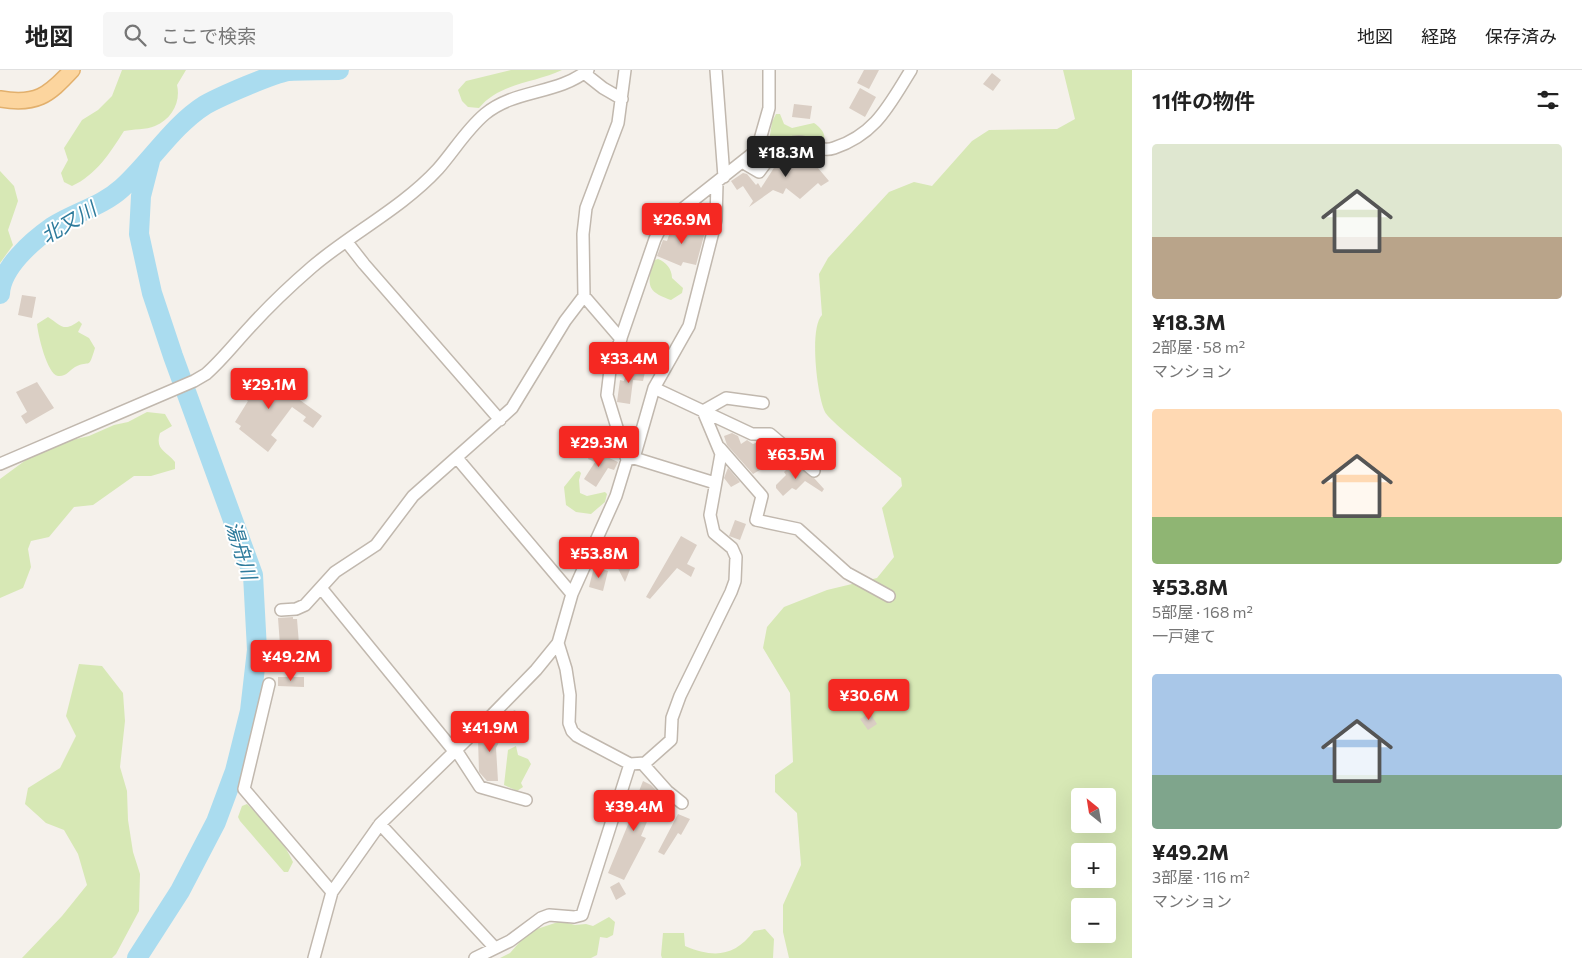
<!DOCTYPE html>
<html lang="ja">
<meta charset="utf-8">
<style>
body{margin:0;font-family:Commissioner,"Noto Sans JP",sans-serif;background:#f6f6f6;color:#222;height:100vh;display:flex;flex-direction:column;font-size:19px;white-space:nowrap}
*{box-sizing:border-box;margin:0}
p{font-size:16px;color:#767676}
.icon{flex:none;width:28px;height:28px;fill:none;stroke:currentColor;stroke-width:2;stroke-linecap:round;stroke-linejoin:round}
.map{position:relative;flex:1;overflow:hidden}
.details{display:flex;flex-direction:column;background:#fff;width:450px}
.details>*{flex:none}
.needle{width:32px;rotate:330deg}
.controls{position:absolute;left:1071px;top:718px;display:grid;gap:10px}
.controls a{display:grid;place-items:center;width:45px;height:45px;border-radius:5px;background:#fff;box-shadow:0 5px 20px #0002;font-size:25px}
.price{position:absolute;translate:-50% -42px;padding:0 11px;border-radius:5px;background:#f52822;color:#fff;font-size:16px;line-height:32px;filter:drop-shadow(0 1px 2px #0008)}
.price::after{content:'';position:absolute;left:50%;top:30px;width:15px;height:11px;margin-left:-8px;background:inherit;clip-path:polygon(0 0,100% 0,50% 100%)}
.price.current{background:#222;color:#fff}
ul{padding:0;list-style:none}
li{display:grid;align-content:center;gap:10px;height:265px;padding:0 20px}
li span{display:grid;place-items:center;height:155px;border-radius:5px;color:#555}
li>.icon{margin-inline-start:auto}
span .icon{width:90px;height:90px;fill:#fffc;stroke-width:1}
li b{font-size:21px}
h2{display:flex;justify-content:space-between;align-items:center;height:60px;padding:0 20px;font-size:21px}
header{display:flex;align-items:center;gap:30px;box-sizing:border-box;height:70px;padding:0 25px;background:#fff;border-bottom:1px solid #e0e0e0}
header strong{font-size:24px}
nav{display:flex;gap:28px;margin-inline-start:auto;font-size:18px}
.search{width:350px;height:45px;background:#f6f6f6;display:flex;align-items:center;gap:12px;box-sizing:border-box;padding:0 18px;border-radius:5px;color:#767676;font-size:19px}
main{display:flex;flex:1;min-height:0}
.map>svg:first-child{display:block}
.green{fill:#d7e8b5;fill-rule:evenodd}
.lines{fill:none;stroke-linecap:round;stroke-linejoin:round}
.river{stroke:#aadcef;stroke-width:20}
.building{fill:#dacec4}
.minor-casing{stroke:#c1b8ae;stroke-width:14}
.major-casing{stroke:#e2b06d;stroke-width:18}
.minor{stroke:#fff;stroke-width:11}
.major{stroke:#fcd59e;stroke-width:15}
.labels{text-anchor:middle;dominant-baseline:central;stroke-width:4;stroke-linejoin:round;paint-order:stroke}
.water-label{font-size:20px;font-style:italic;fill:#2e7b9c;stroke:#fff}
</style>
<header>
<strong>地図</strong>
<div class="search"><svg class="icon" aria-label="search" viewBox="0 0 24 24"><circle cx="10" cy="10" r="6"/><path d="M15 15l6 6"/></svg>ここで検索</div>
<nav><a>地図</a><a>経路</a><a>保存済み</a></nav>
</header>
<main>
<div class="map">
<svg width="1132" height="888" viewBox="0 0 1132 888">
<rect width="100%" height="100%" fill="#f5f1eb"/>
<!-- green -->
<path class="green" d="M 122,0 L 186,0 L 177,15 C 181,32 172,49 155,56 C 146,60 133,59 124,61 C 110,83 96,105 72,116 L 64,112 L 61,103 L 68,90 L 64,78 L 82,50 L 98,40 L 112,26 Z
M 511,0 L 562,0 C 535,13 499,13 479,38 L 468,37 L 462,31 L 458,20 L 466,11 Z
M 1063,0 L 1132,0 L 1132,888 L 789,888 L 783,862 L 783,835 L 801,795 L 797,743 L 775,722 L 775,705 L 793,692 L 790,623 L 763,578 L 767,557 L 784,537 L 827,520 L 877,508 L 894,487 L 882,438 L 902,416 L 901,408 C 889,398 829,351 825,342 C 817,326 809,258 822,245 L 819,204 L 828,188 L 889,122 L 914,112 L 932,116 L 972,71 L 989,60 L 1057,59 L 1075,49 ZM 1080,726 L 1108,726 L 1108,754 L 1080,754 ZM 1080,781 L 1108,781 L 1108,809 L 1080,809 ZM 1080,836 L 1108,836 L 1108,864 L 1080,864 Z
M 776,44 L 780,44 L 784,54 L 792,58 L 814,53 C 821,58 826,63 824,72 L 786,81 L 768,78 L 772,52 Z
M 0,101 L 14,116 L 18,131 L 8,160 L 13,175 L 0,193 Z
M 658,189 C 666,192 672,199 672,208 L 683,218 L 682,223 L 671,230 C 646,221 648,216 652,191 Z
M 48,247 C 61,255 63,263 79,251 L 82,254 L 78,262 L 89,268 L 95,278 C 88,301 91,289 75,297 C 70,300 66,307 58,306 C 47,304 38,265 37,254 Z
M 147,342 L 165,344 L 172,356 L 160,363 C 155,380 165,380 175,392 L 175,399 L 151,406 L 134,406 L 93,435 L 74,437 L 49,467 L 31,471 L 28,479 L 31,497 L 23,518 L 0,528 L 0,409 L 34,384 L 59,373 L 89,366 L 114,355 L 128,352 Z
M 579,401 L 581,403 L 579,410 L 580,423 L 587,426 L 605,422 L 607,424 L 605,432 L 591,444 L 576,442 L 566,435 L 564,417 L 576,402 Z
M 79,594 L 102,596 L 123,623 L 125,651 L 120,697 L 127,721 L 128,750 L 133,782 L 140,804 L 139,841 L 116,884 L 112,888 L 22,888 L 62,846 L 87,815 L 78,784 L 64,760 L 46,753 L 25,734 L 28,718 L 60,698 L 76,666 L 66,646 Z
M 516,676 L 518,685 L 528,689 L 531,694 L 521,713 L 523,717 L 517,721 L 504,715 L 508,680 Z
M 247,734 C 264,750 283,769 293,792 L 288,802 L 284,802 L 240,751 L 238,747 L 242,736 Z
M 609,847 L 615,852 L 613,865 L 607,868 L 600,867 L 597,885 L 591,888 L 500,888 L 510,883 L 525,866 L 534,860 L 561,851 L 575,855 L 586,854 L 593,856 Z
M 765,859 L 774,869 L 773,888 L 662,888 L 661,885 L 663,863 L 684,863 L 685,876 C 714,888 734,887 754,861 Z"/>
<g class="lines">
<!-- river -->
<path class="river" d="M 0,224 C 1,198 32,171 52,157 C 75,142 101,137 122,118 C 151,92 172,56 205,35 C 221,26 272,4 289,1 C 306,0 323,0 339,0
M 137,888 L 180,821 L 216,752 L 235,701 L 250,641 L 257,580 L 253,505 L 173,286 L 152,223 L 139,164 L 141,126 L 150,91"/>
</g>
<!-- building -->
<path class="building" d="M 864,0 L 879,0 L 869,19 L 857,13 Z
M 992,3 L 1001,10 L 993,21 L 983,14 Z
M 860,18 L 876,27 L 865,47 L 849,38 Z
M 794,34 L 812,36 L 810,49 L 792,47 Z
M 800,80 L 808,82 L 818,98 L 829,111 L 821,116 L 818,113 L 800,129 L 786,118 L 783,124 L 773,120 L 749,137 L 753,131 L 743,116 L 737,120 L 731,111 L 743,103 L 747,104 L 756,115 L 758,113 L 761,118 L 779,90 L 785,85 L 788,87 Z
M 677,153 L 705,162 L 696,195 L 683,192 L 681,196 L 657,186 L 663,170 L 667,171 L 672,156 Z
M 22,225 L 36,227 L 32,248 L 18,245 Z
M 630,291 L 635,292 L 634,299 L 645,302 L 643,311 L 633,310 L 630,334 L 617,332 L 620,310 L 624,311 Z
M 266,302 L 288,316 L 286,320 L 322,346 L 313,358 L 303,351 L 306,347 L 292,337 L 271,365 L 277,370 L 268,382 L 239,359 L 241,356 L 235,352 L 248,331 L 235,321 L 243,311 L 255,320 Z
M 37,312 L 54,338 L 26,354 L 21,346 L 27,342 L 16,322 Z
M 732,363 L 738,366 L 741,374 L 747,370 L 753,374 L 758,372 L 765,381 L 757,387 L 763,398 L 753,404 L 727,375 L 724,366 Z
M 592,380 L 618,392 L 614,400 L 608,398 L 596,417 L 584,409 L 595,392 L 588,389 Z
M 793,393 L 814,408 L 824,419 L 822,422 L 805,411 L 796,420 L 792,418 L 783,426 L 776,418 L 776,415 L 786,405 L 784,402 Z
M 728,398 L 740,412 L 731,417 L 724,408 Z
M 735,450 L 746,454 L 740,470 L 729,466 Z
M 681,466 L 697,475 L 687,494 L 695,498 L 691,507 L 677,498 L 650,529 L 646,527 Z
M 621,473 L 638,479 L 625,512 L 609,481 L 617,485 Z
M 594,497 L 608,501 L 603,521 L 589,517 Z
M 293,547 L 293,549 L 297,549 L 299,574 L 280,575 L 278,548 Z
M 278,607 L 304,607 L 304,617 L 278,616 Z
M 515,640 L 522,653 L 512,663 L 504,645 Z
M 870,643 L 877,654 L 868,660 L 860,649 Z
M 495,653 L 506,659 L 496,678 L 498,711 L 487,711 L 479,702 L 478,669 L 483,671 Z
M 643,711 L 651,715 L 659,723 L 641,766 L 646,768 L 624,810 L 608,803 L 634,740 L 632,739 Z
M 678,744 L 690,749 L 681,765 L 678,763 L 664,785 L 658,782 Z
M 619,812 L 626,824 L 616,830 L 610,817 Z"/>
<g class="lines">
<defs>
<path id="minor" d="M 716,0 L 724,107
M 584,3 L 603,18 L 622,29
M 742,92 L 759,102 C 769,88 785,68 805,73 C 816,75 822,82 834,78 C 876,64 889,35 911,0
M 346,171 L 364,194 L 500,350
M 584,226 L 621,269
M 703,341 L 752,364 L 770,364 L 814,401
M 703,341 L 726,328 L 763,333
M 720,378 L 762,426 L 756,450 L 798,459 L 847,503 L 889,526
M 457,388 L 572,524
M 634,388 L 715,413
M 627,390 L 634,388 L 654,318 L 689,256 L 716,150 L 717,113
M 0,394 L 194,311 L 206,304 C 222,290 235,273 250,257 C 269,236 290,216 312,197 C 352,163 402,138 438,99 C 454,81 466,60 485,44 C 515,19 557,25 588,0
M 321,518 L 454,681
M 281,540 L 296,539 L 305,535 L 335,502 L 376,475 L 413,426 L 512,338 L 565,251 L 584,226 L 583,164 L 586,138 L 618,53 L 625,0
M 558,573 L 566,599 L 570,625 L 569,653 L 572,661 L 577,666 L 630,694 L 645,693 L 671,670 L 672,648 L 680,626 L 731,522 L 735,511 L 736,487 L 732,478 L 714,463 L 710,445 L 721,384 L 703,341 L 654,318
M 269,614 L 244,719 L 332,822
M 456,680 L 480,717 L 526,730
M 643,694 L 667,721 L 682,733
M 380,754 L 495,878
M 314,888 L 332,822 L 380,754 L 493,644 L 536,600 L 558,573 L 572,524 L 616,426 L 627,390 L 607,325 L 610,300 L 655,169 L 662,155 L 757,80 L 769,38 L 769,0
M 475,888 L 510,871 L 541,848 L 549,845 L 574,847 L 582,845 L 630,694"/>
<path id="major" d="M 0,29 C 36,35 48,26 72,0"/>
</defs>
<!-- minor casing -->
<use href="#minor" class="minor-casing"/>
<!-- major casing -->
<use href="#major" class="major-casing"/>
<!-- minor -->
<use href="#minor" class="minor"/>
<!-- major -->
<use href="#major" class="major"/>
</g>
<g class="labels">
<!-- water labels -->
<g class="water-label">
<text transform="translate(68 152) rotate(-31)">北又川</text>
<text transform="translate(242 480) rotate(73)">湯舟川</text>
</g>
</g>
</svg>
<div class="controls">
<a><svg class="needle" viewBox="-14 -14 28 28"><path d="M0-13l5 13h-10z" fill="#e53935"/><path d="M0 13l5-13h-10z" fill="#767676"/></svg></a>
<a>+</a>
<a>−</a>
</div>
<b class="price current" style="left:786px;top:108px">¥18.3M</b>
<b class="price" style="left:682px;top:175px">¥26.9M</b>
<b class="price" style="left:629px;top:314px">¥33.4M</b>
<b class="price" style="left:269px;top:340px">¥29.1M</b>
<b class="price" style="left:599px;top:398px">¥29.3M</b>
<b class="price" style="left:796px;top:410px">¥63.5M</b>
<b class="price" style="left:599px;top:509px">¥53.8M</b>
<b class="price" style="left:291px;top:612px">¥49.2M</b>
<b class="price" style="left:869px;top:651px">¥30.6M</b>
<b class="price" style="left:490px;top:683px">¥41.9M</b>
<b class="price" style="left:634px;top:762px">¥39.4M</b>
</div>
<section class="details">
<h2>11件の物件<svg class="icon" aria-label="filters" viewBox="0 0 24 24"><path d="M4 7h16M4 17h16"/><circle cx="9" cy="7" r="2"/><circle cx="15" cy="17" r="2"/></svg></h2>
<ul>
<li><span style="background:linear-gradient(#dfe7d0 60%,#b9a48a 0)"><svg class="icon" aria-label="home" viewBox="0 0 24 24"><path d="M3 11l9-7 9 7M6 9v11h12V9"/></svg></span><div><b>¥18.3M</b><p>2部屋 · 58 m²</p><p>マンション</p></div></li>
<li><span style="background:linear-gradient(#ffd9b3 70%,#8fb573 0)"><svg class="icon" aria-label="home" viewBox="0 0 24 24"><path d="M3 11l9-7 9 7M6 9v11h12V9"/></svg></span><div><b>¥53.8M</b><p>5部屋 · 168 m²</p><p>一戸建て</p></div></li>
<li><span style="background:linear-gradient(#a9c7e8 65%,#7fa58c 0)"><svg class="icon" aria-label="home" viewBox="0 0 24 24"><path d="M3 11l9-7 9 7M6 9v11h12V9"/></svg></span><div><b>¥49.2M</b><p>3部屋 · 116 m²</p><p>マンション</p></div></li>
</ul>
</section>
</main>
